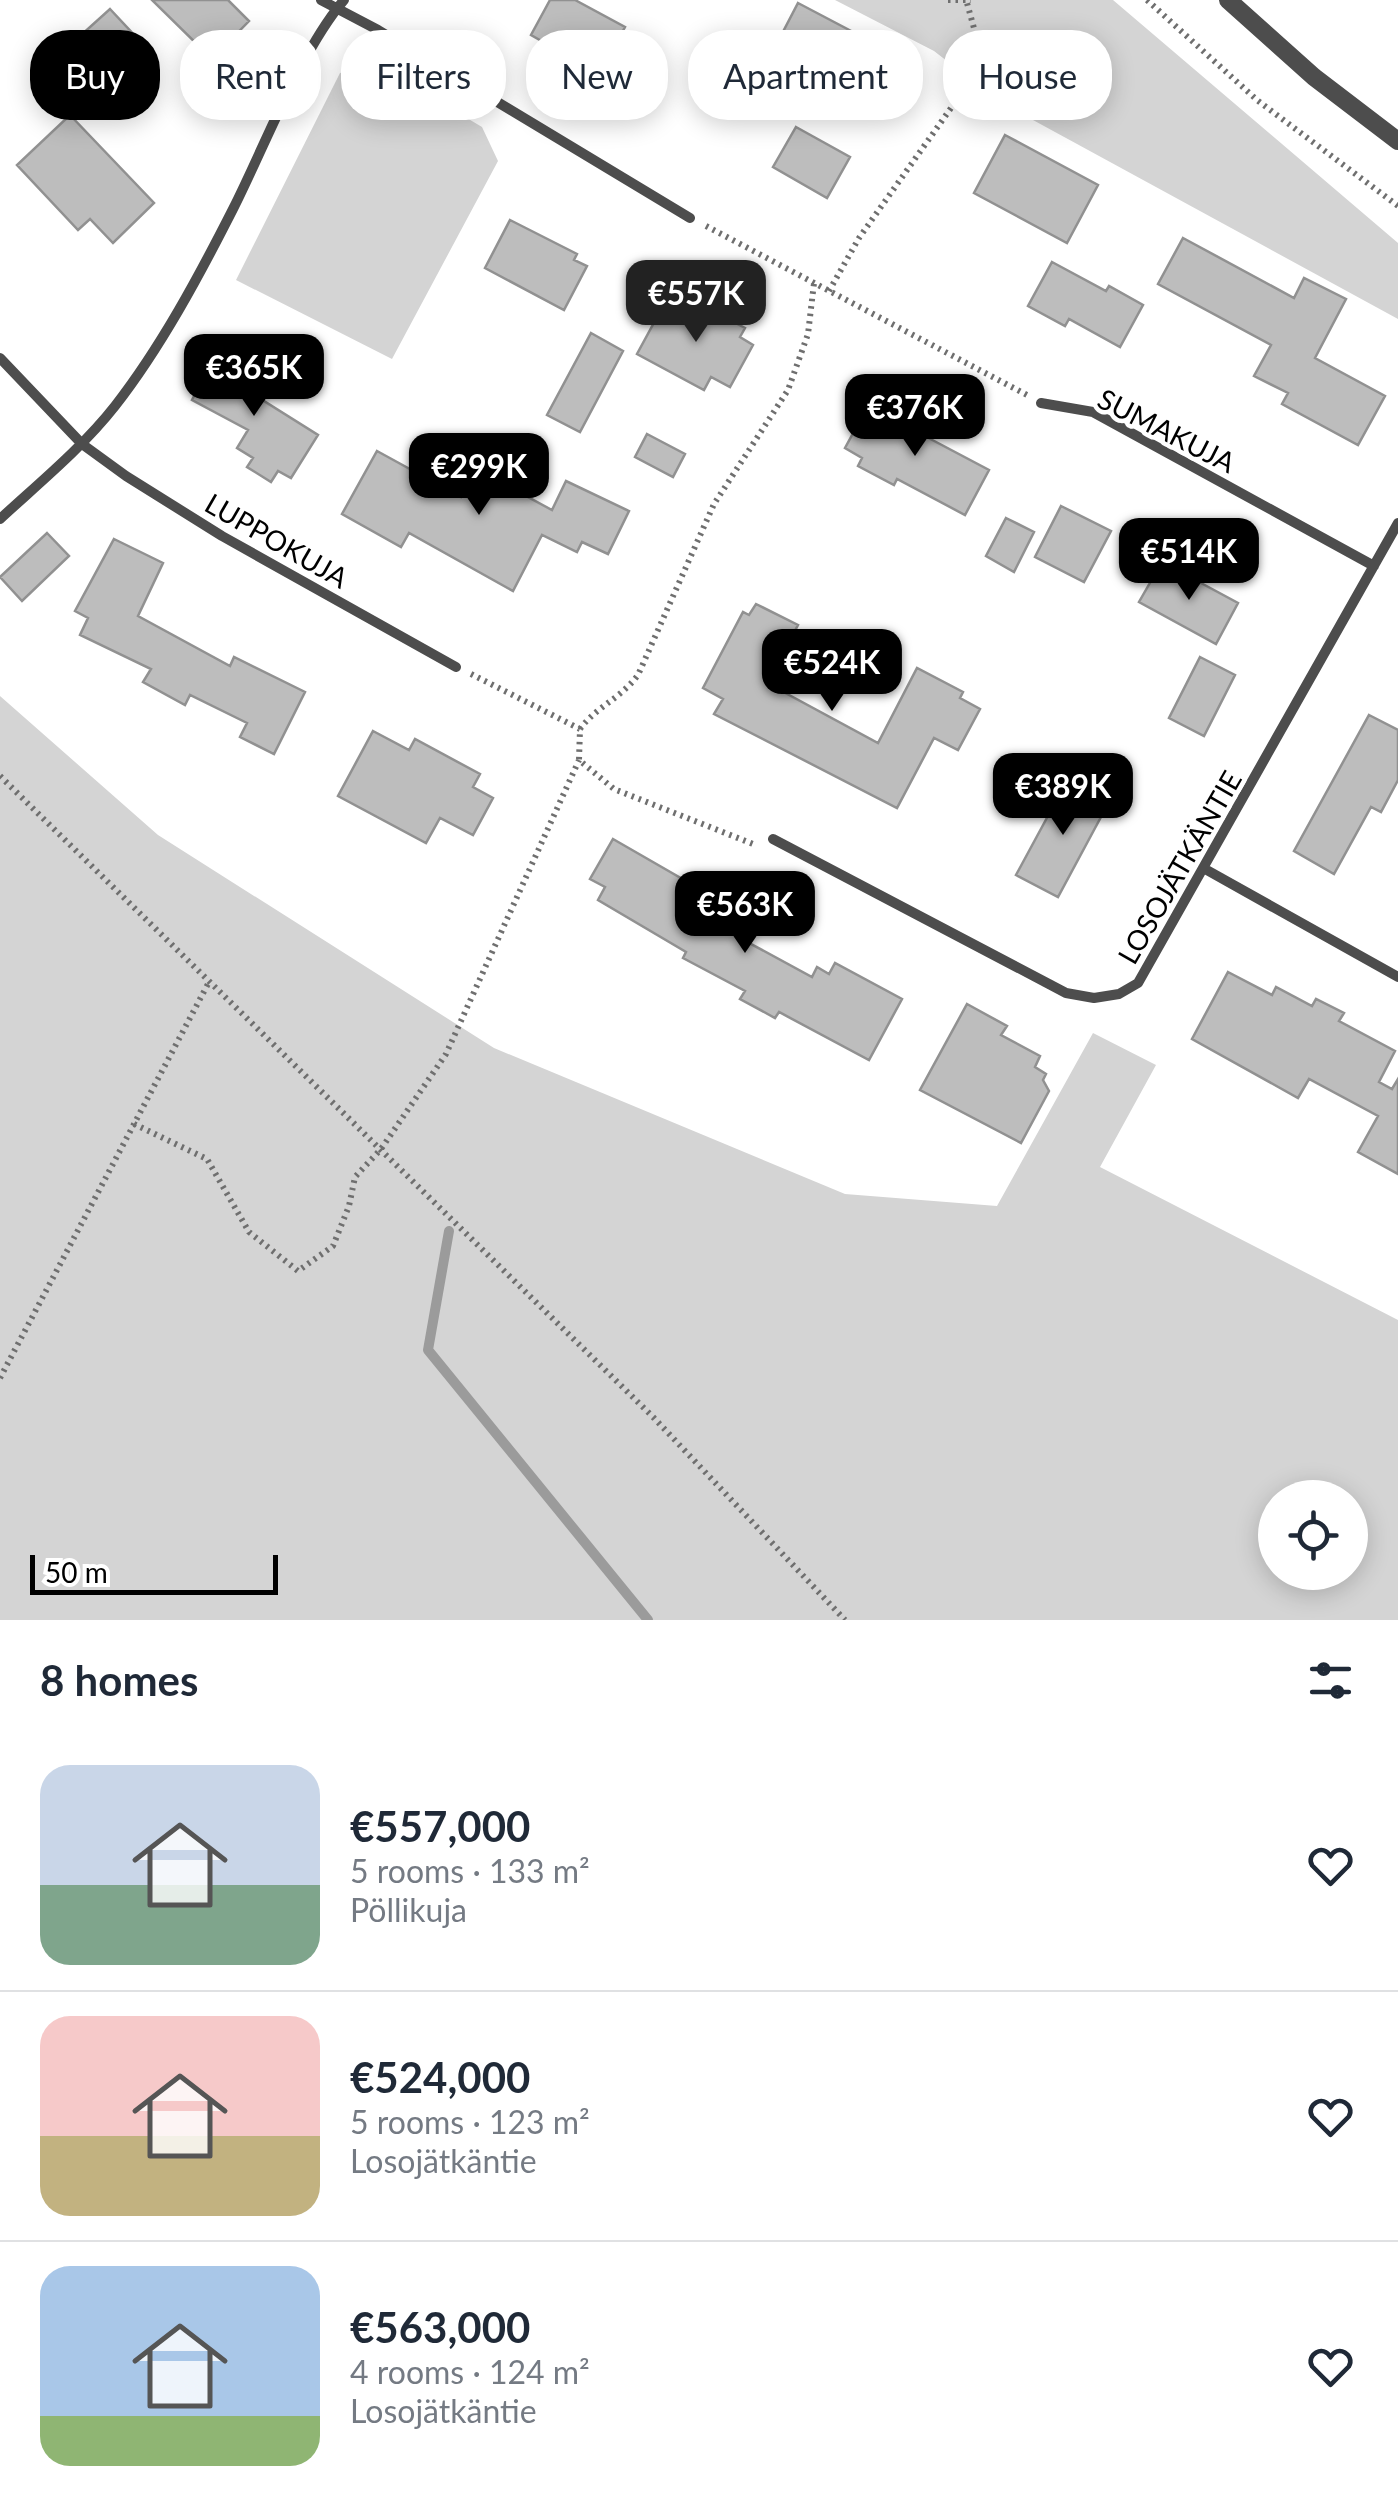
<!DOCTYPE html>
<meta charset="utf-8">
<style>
body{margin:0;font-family:Lato,sans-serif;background:#f6f6f7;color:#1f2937;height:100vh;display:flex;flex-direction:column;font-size:38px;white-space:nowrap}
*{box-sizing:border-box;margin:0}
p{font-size:32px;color:#747a83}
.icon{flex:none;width:55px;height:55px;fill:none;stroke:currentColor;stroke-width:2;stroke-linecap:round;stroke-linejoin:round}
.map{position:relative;height:1620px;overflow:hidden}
.details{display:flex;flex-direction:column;background:#fff;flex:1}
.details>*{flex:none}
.guide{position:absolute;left:30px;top:30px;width:1340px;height:90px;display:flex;gap:20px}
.tools{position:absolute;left:1258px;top:1480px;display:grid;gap:20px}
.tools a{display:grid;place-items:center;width:110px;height:110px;border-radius:50%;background:#fff;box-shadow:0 5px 25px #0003;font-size:50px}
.scale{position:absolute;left:30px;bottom:25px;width:248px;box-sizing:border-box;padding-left:10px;border:5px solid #000;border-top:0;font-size:28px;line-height:35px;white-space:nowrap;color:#000;-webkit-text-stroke:8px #fff;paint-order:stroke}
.price{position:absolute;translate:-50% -85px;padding:0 22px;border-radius:20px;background:#000;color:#fff;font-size:32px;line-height:65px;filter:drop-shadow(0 2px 5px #0008)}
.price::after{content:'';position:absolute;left:50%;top:60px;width:30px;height:22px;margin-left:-15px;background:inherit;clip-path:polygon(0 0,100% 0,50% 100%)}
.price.on{background:#222;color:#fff}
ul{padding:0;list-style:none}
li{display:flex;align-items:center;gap:30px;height:250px;padding:0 40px}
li+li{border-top:2px solid #e0e1e3}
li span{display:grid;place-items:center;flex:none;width:280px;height:200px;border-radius:30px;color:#555}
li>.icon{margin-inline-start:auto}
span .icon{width:120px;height:120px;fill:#fffc;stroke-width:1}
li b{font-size:42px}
h2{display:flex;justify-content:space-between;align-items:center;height:120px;padding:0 40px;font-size:42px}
.pill{padding:0 35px;border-radius:40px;background:#fff;box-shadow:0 5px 25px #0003;font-size:35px;line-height:90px}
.pill.on{background:#000;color:#fff}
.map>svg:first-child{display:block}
.green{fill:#d4d4d4;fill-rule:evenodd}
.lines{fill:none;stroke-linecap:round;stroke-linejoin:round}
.stream{stroke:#9b9b9b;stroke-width:10}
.building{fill:#bdbdbd;stroke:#919191;stroke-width:2.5}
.path{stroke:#6f6f6f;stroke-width:6;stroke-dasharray:2.5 5;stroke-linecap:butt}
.minor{stroke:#4d4d4d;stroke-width:10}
.tertiary{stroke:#4d4d4d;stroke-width:18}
.labels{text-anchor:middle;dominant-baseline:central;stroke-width:9;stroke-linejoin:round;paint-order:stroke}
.street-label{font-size:28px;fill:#000;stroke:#fff}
</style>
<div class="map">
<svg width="1398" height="1620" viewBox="0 0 1398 1620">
<rect width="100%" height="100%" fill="#fff"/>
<!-- green -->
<path class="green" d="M 835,0 L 1113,0 L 1398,243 L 1398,319 L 1000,102 L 934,51 Z
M 376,64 L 482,127 L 498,161 L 392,359 L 236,280 L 340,73 Z
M 0,696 L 158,835 L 494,1048 L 845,1194 L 997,1206 L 1093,1033 L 1156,1065 L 1100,1167 L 1398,1320 L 1398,1620 L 0,1620 ZM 1275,1498 L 1350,1498 L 1350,1572 L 1275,1572 Z"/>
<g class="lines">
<!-- stream -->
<path class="stream" d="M 449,1231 L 428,1350 L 648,1620"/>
</g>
<!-- building -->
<path class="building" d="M 152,0 L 228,0 L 249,21 L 212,59 Z
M 550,0 L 575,0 L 625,27 L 600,73 L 576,61 L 571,71 L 546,58 L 552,47 L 531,35 Z
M 798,3 L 853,32 L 828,80 L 773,51 Z
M 110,9 L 137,38 L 87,83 L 60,54 Z
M 70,115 L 154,203 L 113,243 L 90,219 L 78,230 L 17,165 Z
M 796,127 L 850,157 L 827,198 L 773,167 Z
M 1005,135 L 1098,185 L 1067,243 L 974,193 Z
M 510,220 L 577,254 L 574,260 L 587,266 L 564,310 L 485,268 Z
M 1183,238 L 1294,298 L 1304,278 L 1346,299 L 1315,358 L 1385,396 L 1358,445 L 1282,404 L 1288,393 L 1254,376 L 1271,345 L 1158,284 Z
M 1052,262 L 1106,291 L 1109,286 L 1143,305 L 1120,347 L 1069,319 L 1065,326 L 1028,306 Z
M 668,297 L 705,317 L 709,309 L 745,328 L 740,337 L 753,345 L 730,387 L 711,377 L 704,390 L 637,354 Z
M 591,333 L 623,351 L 580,432 L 547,415 Z
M 220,347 L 248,362 L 237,384 L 318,435 L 291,478 L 278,471 L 271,482 L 247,467 L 253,458 L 237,448 L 248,430 L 192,400 Z
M 869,404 L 883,412 L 886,406 L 913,420 L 910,426 L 921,434 L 989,470 L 965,515 L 897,479 L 894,485 L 858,466 L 862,458 L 845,448 Z
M 647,434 L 685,454 L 673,477 L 635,457 Z
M 377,451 L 461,497 L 476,469 L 552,510 L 566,481 L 629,511 L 608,554 L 582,542 L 577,552 L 542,535 L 513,591 L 409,533 L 401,547 L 342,514 Z
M 1061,506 L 1111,531 L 1084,582 L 1035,557 Z
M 1006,518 L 1034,532 L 1014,572 L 986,556 Z
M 47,533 L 69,556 L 22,601 L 0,577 Z
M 114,539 L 163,563 L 138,616 L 230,666 L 234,657 L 305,692 L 274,754 L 240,737 L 247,723 L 190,695 L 185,705 L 143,682 L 151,669 L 80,635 L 88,618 L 75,611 Z
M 1162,562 L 1238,603 L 1216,644 L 1139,602 Z
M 756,604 L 798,625 L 767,683 L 878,743 L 917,668 L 963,692 L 960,698 L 980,709 L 958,750 L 934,738 L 897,808 L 714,714 L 723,699 L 703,688 L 743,612 L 749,615 Z
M 1200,657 L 1235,675 L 1204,736 L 1169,718 Z
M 1369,715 L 1398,730 L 1398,780 L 1381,812 L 1371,807 L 1334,874 L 1294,851 Z
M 373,731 L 409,750 L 415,739 L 480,774 L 473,787 L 493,798 L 473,835 L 440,818 L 426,843 L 338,796 Z
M 1068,779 L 1109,802 L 1058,897 L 1016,875 Z
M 613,839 L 698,888 L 688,906 L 742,935 L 740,938 L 812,977 L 817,967 L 829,974 L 835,963 L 902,999 L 869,1060 L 779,1012 L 775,1018 L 740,999 L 745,991 L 683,958 L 686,952 L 598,900 L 605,887 L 590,879 Z
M 1228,972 L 1272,995 L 1276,987 L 1312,1006 L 1316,999 L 1344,1013 L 1339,1021 L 1395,1051 L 1379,1082 L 1392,1089 L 1398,1079 L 1398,1174 L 1358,1152 L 1378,1116 L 1309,1079 L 1298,1098 L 1192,1039 Z
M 967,1004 L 1007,1026 L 1001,1035 L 1040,1056 L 1035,1067 L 1046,1074 L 1043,1080 L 1049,1091 L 1021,1143 L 920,1090 Z"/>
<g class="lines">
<!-- path -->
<path class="path" d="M 948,0 L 971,0
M 1147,0 L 1257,100 L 1398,206
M 706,226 L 1027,395
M 829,291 L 859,238 L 963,91 L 975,63 L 977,39 L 967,3
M 471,674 L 580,729 L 579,760 L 614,789 L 753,844
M 580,729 C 597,706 619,700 638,675 L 714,504 L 788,390 L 808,334 L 814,283
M 0,776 L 654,1418 L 845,1620
M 134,1124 L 207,1159 L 249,1232 L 298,1271 L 333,1246 L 349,1206 L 355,1177 L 381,1149 L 446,1054 L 579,760
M 0,1378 L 209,982"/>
<!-- minor -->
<path class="minor" d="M 321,0 L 378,30 L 690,218
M 0,358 L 82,444 L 126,476 L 222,536 L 456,667
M 1041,403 L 1093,412 L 1374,566
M 0,519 C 39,483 82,448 115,406 C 161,347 199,276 233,209 C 264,148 301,50 344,0
M 773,839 L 1066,993 L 1094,998 L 1119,994 L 1138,983 L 1398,523
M 1205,869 L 1398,977"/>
<!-- tertiary -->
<path class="tertiary" d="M 1228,0 L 1314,77 L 1398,141"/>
</g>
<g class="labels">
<!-- street labels -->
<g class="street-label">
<text transform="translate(1167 430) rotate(27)">SUMAKUJA</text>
<text transform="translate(277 540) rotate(30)">LUPPOKUJA</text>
<text transform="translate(1179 867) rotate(-60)">LOSOJÄTKÄNTIE</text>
</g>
</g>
</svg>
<div class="tools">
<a><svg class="icon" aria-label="locate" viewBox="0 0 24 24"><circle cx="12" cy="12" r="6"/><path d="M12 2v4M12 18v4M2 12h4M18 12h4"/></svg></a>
</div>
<div class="scale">50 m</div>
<b class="price on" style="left:696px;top:345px">€557K</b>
<b class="price" style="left:254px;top:419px">€365K</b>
<b class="price" style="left:915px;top:459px">€376K</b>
<b class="price" style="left:479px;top:518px">€299K</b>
<b class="price" style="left:1189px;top:603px">€514K</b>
<b class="price" style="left:832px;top:714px">€524K</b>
<b class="price" style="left:1063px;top:838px">€389K</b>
<b class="price" style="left:745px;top:956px">€563K</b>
<div class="guide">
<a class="pill on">Buy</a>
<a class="pill">Rent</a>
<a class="pill">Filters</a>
<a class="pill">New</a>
<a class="pill">Apartment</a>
<a class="pill">House</a>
</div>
</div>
<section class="details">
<h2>8 homes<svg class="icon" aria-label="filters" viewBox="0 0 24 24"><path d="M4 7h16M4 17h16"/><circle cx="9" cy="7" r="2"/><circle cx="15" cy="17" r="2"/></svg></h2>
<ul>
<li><span style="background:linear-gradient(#c9d6e8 60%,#7fa58c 0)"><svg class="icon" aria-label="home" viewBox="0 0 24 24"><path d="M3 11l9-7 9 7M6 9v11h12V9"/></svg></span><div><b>€557,000</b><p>5 rooms · 133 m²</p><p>Pöllikuja</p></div><svg class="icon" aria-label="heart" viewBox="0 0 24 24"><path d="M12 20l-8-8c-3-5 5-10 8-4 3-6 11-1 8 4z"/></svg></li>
<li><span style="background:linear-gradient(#f6c9c9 60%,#c2b280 0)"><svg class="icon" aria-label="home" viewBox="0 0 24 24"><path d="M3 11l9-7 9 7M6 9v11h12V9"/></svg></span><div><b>€524,000</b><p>5 rooms · 123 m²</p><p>Losojätkäntie</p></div><svg class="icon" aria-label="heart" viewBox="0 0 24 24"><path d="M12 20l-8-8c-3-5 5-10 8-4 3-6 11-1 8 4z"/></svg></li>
<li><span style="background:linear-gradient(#a9c7e8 75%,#8fb573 0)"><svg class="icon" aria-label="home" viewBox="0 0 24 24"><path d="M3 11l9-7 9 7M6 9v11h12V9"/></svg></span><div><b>€563,000</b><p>4 rooms · 124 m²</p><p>Losojätkäntie</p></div><svg class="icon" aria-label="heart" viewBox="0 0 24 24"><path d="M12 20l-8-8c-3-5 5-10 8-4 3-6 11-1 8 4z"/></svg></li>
</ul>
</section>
